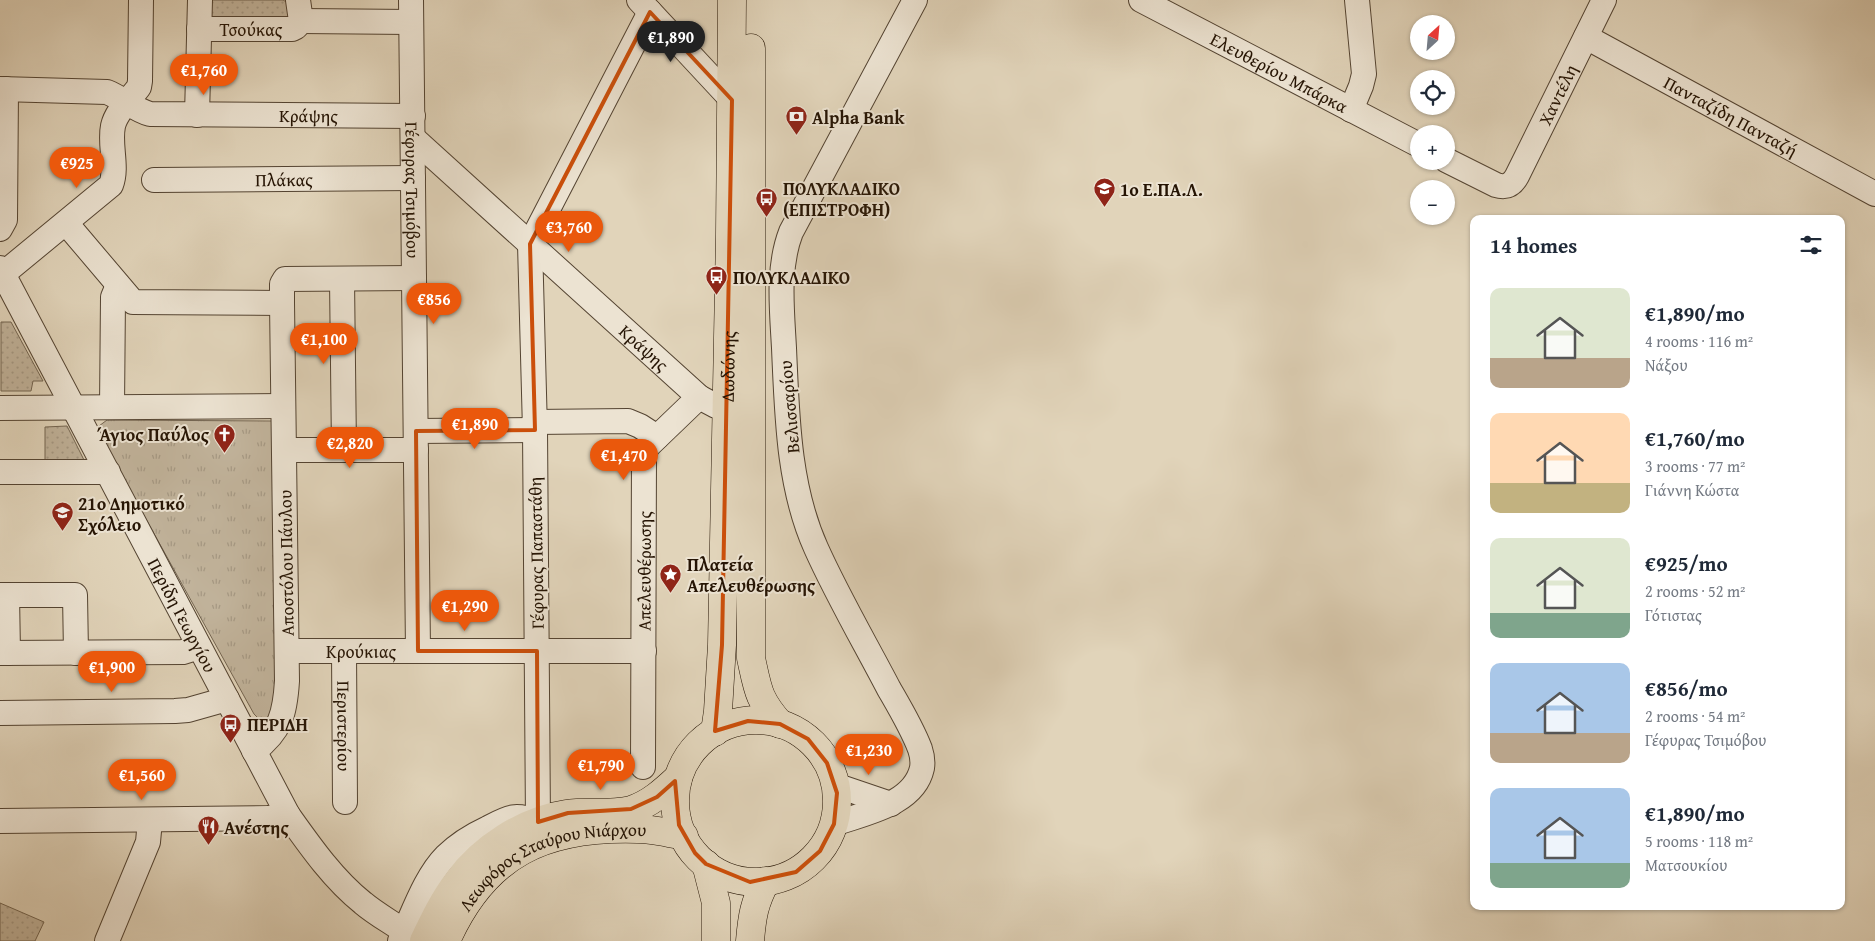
<!DOCTYPE html>
<meta charset="utf-8">
<style>
body{margin:0;font-family:"Gentium Book Plus",serif;background:#f2f2f3;color:#1f2937;height:100vh;display:flex;flex-direction:column;font-size:19px;white-space:nowrap}
*{box-sizing:border-box;margin:0}
p{font-size:16px;color:#747a83}
.icon{flex:none;width:28px;height:28px;fill:none;stroke:currentColor;stroke-width:2;stroke-linecap:round;stroke-linejoin:round}
.map{position:relative;flex:1;overflow:hidden}
.details{position:absolute;left:1470px;top:215px;width:375px;height:695px;display:flex;flex-direction:column;background:#fff;border-radius:10px;box-shadow:0 1px 4px #0004}
.details>*{flex:none}
.needle{width:32px;rotate:26deg}
.buttons{position:absolute;left:1410px;top:15px;display:grid;gap:10px}
.buttons a{display:grid;place-items:center;width:45px;height:45px;border-radius:50%;background:#fff;box-shadow:0 1px 4px #0004;font-size:25px}
.price{position:absolute;translate:-50% -42px;padding:0 11px;border-radius:18px;background:#ea580c;color:#fff;font-size:16px;line-height:32px;filter:drop-shadow(0 1px 2px #0008)}
.price::after{content:'';position:absolute;left:50%;top:30px;width:15px;height:11px;margin-left:-8px;background:inherit;clip-path:polygon(0 0,100% 0,50% 100%)}
.price.current{background:#222;color:#fff}
ul{padding:0;list-style:none}
li{display:flex;align-items:center;gap:15px;height:125px;padding:0 20px}
li span{display:grid;place-items:center;flex:none;width:140px;height:100px;border-radius:10px;color:#555}
li>.icon{margin-inline-start:auto}
span .icon{width:60px;height:60px;fill:#fffc;stroke-width:1}
li b{font-size:21px}
h2{display:flex;justify-content:space-between;align-items:center;height:60px;padding:0 20px;font-size:21px}
.map>svg:first-child{display:block}
.grass{fill:url(#grass-dots);stroke:#736450}
.park{fill:url(#park-tufts);stroke:#736450}
.lines{fill:none;stroke-linecap:round;stroke-linejoin:round}
.minor-casing{stroke:#544432;stroke-width:26}
.major-casing{stroke:#251404;stroke-width:29}
.minor{stroke:#ece3d2;stroke-width:24}
.major{stroke:#e1d4ba;stroke-width:28}
.marked{fill:none;stroke:#cb4f0b;stroke-width:4;stroke-linejoin:round}
.labels{text-anchor:middle;dominant-baseline:central;stroke-width:4;stroke-linejoin:round;paint-order:stroke}
.street-label{font-size:18px;fill:#251404;stroke:#ece3d2}
.poi-label{font-size:18px;font-weight:bold;fill:#251404;stroke:#ece3d2;text-anchor:start}
</style>
<div class="map">
<svg width="1875" height="941" viewBox="0 0 1875 941">
<defs>
<pattern id="grass-dots" width="8" height="8" patternUnits="userSpaceOnUse" patternTransform="scale(1.25)"><rect width="8" height="8" fill="#c1b39b"/><path d="M2 2h.1M6 6h.1" fill="none" stroke="#a69984" stroke-width="1.8" stroke-linecap="round"/></pattern>
<pattern id="park-tufts" width="24" height="20" patternUnits="userSpaceOnUse" patternTransform="scale(1.25)"><rect width="24" height="20" fill="#c1b39b"/><path d="M3 7l-1-3M5 7V3M7 7l1-3M15 17l-1-3M17 17v-4M19 17l1-3" fill="none" stroke="#a69984"/></pattern>
</defs>
<rect width="100%" height="100%" fill="#e1d4ba"/>
<filter id="stains"><feTurbulence type="fractalNoise" baseFrequency=".004" numOctaves="4"/><feColorMatrix values="0 0 0 0 .2 0 0 0 0 .09 0 0 0 0 .02 0 0 0 .5 -.17"/></filter>
<radialGradient id="worn" r=".72"><stop offset=".6" stop-color="#630" stop-opacity="0"/><stop offset="1" stop-color="#630" stop-opacity=".3"/></radialGradient>
<!-- grass -->
<path class="grass" d="M 206,0 L 283,0 L 290,4 L 295,20 L 212,20 Z
M 1,322 L 11,322 L 43,381 L 33,381 L 31,391 L 1,391 Z
M 67,426 L 88,468 L 45,468 L 45,427 Z
M 0,903 L 44,922 L 35,941 L 0,941 Z"/>
<!-- park -->
<path class="park" d="M 107,420 L 274,421 L 275,701 L 270,717 L 266,719 L 258,718 L 254,714 L 101,438 L 99,434 L 99,426 Z"/>
<g class="lines">
<defs>
<g id="minor">
<path id="s1" d="M 411,0 L 418,651"/>
<path d="M 639,0 L 732,100"/>
<path id="s2" d="M 1141,0 L 1419,145"/>
<path d="M 301,21 L 411,22"/>
<path id="s3" d="M 199,29 L 292,29 L 296,27 L 301,21 L 298,0"/>
<path id="s4" d="M 1586,37 L 1875,194"/>
<path id="s5" d="M 0,89 L 107,92 C 122,98 135,110 150,114 L 413,116"/>
<path d="M 1351,110 L 1361,86 L 1364,74 L 1357,0"/>
<path d="M 197,115 L 200,0"/>
<path id="s6" d="M 413,138 L 699,397"/>
<path id="s7" d="M 1446,160 L 1496,185 C 1506,188 1512,185 1517,176 L 1604,0"/>
<path id="s8" d="M 154,180 L 413,178"/>
<path d="M 66,223 L 133,302 L 282,303 L 282,284 L 285,279 L 414,278"/>
<path d="M 0,229 L 5,220 L 6,89"/>
<path id="s9" d="M 0,268 L 288,815 C 310,846 333,879 363,903 C 376,914 391,922 405,932"/>
<path d="M 0,279 L 3,274 L 111,185 C 118,167 109,145 113,126 C 116,112 130,99 139,87 L 140,81 L 141,0"/>
<path d="M 342,279 L 344,450"/>
<path d="M 112,407 L 113,297 L 118,285"/>
<path d="M 0,408 L 283,406"/>
<path d="M 534,422 L 628,421 L 640,426 L 657,437"/>
<path d="M 416,431 L 535,430"/>
<path d="M 284,450 L 416,450"/>
<path d="M 0,472 L 108,472"/>
<path d="M 0,595 L 75,595 L 76,653"/>
<path d="M 7,595 L 8,653"/>
<path id="s10" d="M 287,651 L 644,651"/>
<path id="s11" d="M 344,651 L 345,802"/>
<path d="M 0,653 L 183,652 L 199,647"/>
<path d="M 0,713 L 175,711 L 188,710 L 227,699"/>
<path d="M 254,751 C 281,731 285,713 287,681 L 282,303"/>
<path id="s12" d="M 643,767 L 644,453 L 648,446 L 699,397 L 716,406 L 727,409"/>
<path d="M 835,785 L 891,804"/>
<path d="M 0,821 L 268,818 L 288,815"/>
<path d="M 834,824 C 864,813 914,805 922,768 C 923,762 922,755 920,749 C 912,728 900,708 889,689 C 865,643 837,595 816,548 C 788,486 787,414 784,348 C 782,310 777,268 791,232 L 915,0"/>
<path d="M 107,941 L 148,842 L 150,820"/>
<path d="M 400,941 C 413,914 425,877 446,856 C 458,844 473,835 488,828 C 509,817 515,813 538,822 L 535,430 L 530,244 L 650,12"/>
</g>
<g id="major">
<path d="M 751,48 L 751,658 C 758,690 758,699 780,724"/>
<circle cx="756" cy="801" r="81"/>
<path id="s13" d="M 715,732 L 718,711 L 722,645 L 730,235 L 732,0"/>
<path d="M 706,864 L 716,903 L 716,941"/>
<path d="M 424,941 C 434,920 444,899 458,881 C 482,848 525,820 566,814 C 587,811 610,815 631,810 C 650,804 664,791 678,778"/>
<path id="s14" d="M 446,941 C 485,853 545,826 638,829 C 653,829 669,833 684,836"/>
<path d="M 750,941 C 752,917 754,903 766,881"/>
</g>
</defs>
<!-- minor casing -->
<use href="#minor" class="minor-casing"/>
<!-- major casing -->
<use href="#major" class="major-casing"/>
<!-- minor -->
<use href="#minor" class="minor"/>
<!-- major -->
<use href="#major" class="major"/>
</g>
<!-- marked area -->
<path class="marked" d="M 650,12 L 732,100 L 722,645 L 715,731 L 748,721 L 780,724 L 808,739 L 827,763 L 837,793 L 834,824 L 820,851 L 796,872 L 750,882 L 706,864 L 695,853 L 679,825 L 675,781 L 657,797 L 631,809 L 568,813 L 538,822 L 537,651 L 418,651 L 416,431 L 535,430 L 530,244 Z"/>
<!-- icons -->
<defs>
<symbol id="bank-pin" viewBox="-11 -11 22 30"><path d="M0 17L-7.5 6A9.5 9.5 0 1 1 7.5 6Z" fill="#8f2418" stroke="#ece3d2"/><path d="M-6-4H6V4H-6ZM0-2.3a2.3 2.3 0 1 0 0 4.6a2.3 2.3 0 1 0 0-4.6Z" fill="#fff"/></symbol>
<symbol id="school-pin" viewBox="-11 -11 22 30"><path d="M0 17L-7.5 6A9.5 9.5 0 1 1 7.5 6Z" fill="#8f2418" stroke="#ece3d2"/><path d="M0-5L7-2L0 1L-7-2ZM-4 1L0 2.5L4 1V4Q0 6-4 4Z" fill="#fff"/></symbol>
<symbol id="bus-pin" viewBox="-11 -11 22 30"><path d="M0 17L-7.5 6A9.5 9.5 0 1 1 7.5 6Z" fill="#8f2418" stroke="#ece3d2"/><path d="M-5-6H5V4H4V6H2V4H-2V6H-4V4H-5ZM-3.5-4V0h7V-4ZM-3.5 1.2v1.5H-2V1.2ZM2 1.2v1.5H3.5V1.2Z" fill="#fff"/></symbol>
<symbol id="church-pin" viewBox="-11 -11 22 30"><path d="M0 17L-7.5 6A9.5 9.5 0 1 1 7.5 6Z" fill="#8f2418" stroke="#ece3d2"/><path d="M-1.2-6h2.4v3.5h3.3v2.4h-3.3V6h-2.4V-.1h-3.3v-2.4h3.3Z" fill="#fff"/></symbol>
<symbol id="sight-pin" viewBox="-11 -11 22 30"><path d="M0 17L-7.5 6A9.5 9.5 0 1 1 7.5 6Z" fill="#8f2418" stroke="#ece3d2"/><path d="M0-6L1.8-2.2L6-1.7L2.9 1.2L3.7 5.4L0 3.3L-3.7 5.4L-2.9 1.2L-6-1.7L-1.8-2.2Z" fill="#fff"/></symbol>
<symbol id="restaurant-pin" viewBox="-11 -11 22 30"><path d="M0 17L-7.5 6A9.5 9.5 0 1 1 7.5 6Z" fill="#8f2418" stroke="#ece3d2"/><path d="M-5-6h1v4h1v-4h1v4h1v-4h1v5L-1.5 .5V6h-2V.5L-5-1ZM5-6V6H3V1.5H1.5Q1.5-4 5-6Z" fill="#fff"/></symbol>
</defs>
<g fill-rule="evenodd">
<use href="#bank-pin" x="784" y="104" width="25" height="34"/>
<use href="#school-pin" x="1092" y="176" width="25" height="34"/>
<use href="#bus-pin" x="754" y="186" width="25" height="34"/>
<use href="#bus-pin" x="704" y="264" width="25" height="34"/>
<use href="#church-pin" x="212" y="422" width="25" height="34"/>
<use href="#school-pin" x="50" y="500" width="25" height="34"/>
<use href="#sight-pin" x="658" y="562" width="25" height="34"/>
<use href="#bus-pin" x="218" y="712" width="25" height="34"/>
<use href="#restaurant-pin" x="196" y="814" width="25" height="34"/>
</g>
<g class="labels">
<!-- street labels -->
<g class="street-label">
<text stroke="none"><textPath href="#s3" startOffset="52">Τσούκας</textPath></text>
<text stroke="none"><textPath href="#s2" startOffset="156">Ελευθερίου Μπάρκα</textPath></text>
<text stroke="none"><textPath href="#s7" startOffset="172">Χαντέλη</textPath></text>
<text stroke="none"><textPath href="#s5" startOffset="314">Κράψης</textPath></text>
<text stroke="none"><textPath href="#s4" startOffset="165">Πανταζίδη Πανταζή</textPath></text>
<text stroke="none"><textPath href="#s8" startOffset="130">Πλάκας</textPath></text>
<text stroke="none"><textPath href="#s1" startOffset="190">Γέφυρας Τσιμόβου</textPath></text>
<text stroke="none"><textPath href="#s6" startOffset="312">Κράψης</textPath></text>
<text stroke="none"><textPath href="#s13" startOffset="366">Δωδώνης</textPath></text>
<text transform="translate(789 407) rotate(-95)">Βελισσαρίου</text>
<text transform="translate(536 553) rotate(-91)">Γέφυρας Παπαστάθη</text>
<text transform="translate(286 563) rotate(-91)">Αποστόλου Πάυλου</text>
<text stroke="none"><textPath href="#s12" startOffset="196">Απελευθέρωσης</textPath></text>
<text stroke="none"><textPath href="#s9" startOffset="392">Περίδη Γεωργίου</textPath></text>
<text stroke="none"><textPath href="#s10" startOffset="74">Κρούκιας</textPath></text>
<text stroke="none"><textPath href="#s11" startOffset="75">Περιστερίου</textPath></text>
<text stroke="none"><textPath href="#s14" startOffset="142">Λεωφόρος Σταύρου Νιάρχου</textPath></text>
</g>
<!-- poi labels -->
<g class="poi-label">
<text x="812" y="117">Alpha Bank</text>
<text x="783" y="188">ΠΟΛΥΚΛΑΔΙΚΟ<tspan x="783" dy="21">(ΕΠΙΣΤΡΟΦΗ)</tspan></text>
<text x="1120" y="189">1ο Ε.ΠΑ.Λ.</text>
<text x="733" y="277">ΠΟΛΥΚΛΑΔΙΚΟ</text>
<text x="209" y="434" text-anchor="end">Άγιος Παύλος</text>
<text x="78" y="503">21ο Δημοτικό<tspan x="78" dy="21">Σχόλειο</tspan></text>
<text x="687" y="564">Πλατεία<tspan x="687" dy="21">Απελευθέρωσης</tspan></text>
<text x="247" y="724">ΠΕΡΙΔΗ</text>
<text x="224" y="827">Ανέστης</text>
</g>
</g>
<rect width="100%" height="100%" filter="url(#stains)"/>
<rect width="100%" height="100%" fill="url(#worn)"/>
</svg>
<div class="buttons">
<a><svg class="needle" viewBox="-14 -14 28 28"><path d="M0-13l5 13h-10z" fill="#e53935"/><path d="M0 13l5-13h-10z" fill="#747a83"/></svg></a>
<a><svg class="icon" aria-label="locate" viewBox="0 0 24 24"><circle cx="12" cy="12" r="6"/><path d="M12 2v4M12 18v4M2 12h4M18 12h4"/></svg></a>
<a>+</a>
<a>−</a>
</div>
<b class="price current" style="left:671px;top:63px">€1,890</b>
<b class="price" style="left:204px;top:96px">€1,760</b>
<b class="price" style="left:77px;top:189px">€925</b>
<b class="price" style="left:569px;top:253px">€3,760</b>
<b class="price" style="left:434px;top:325px">€856</b>
<b class="price" style="left:324px;top:365px">€1,100</b>
<b class="price" style="left:475px;top:450px">€1,890</b>
<b class="price" style="left:350px;top:469px">€2,820</b>
<b class="price" style="left:624px;top:481px">€1,470</b>
<b class="price" style="left:465px;top:632px">€1,290</b>
<b class="price" style="left:112px;top:693px">€1,900</b>
<b class="price" style="left:869px;top:776px">€1,230</b>
<b class="price" style="left:601px;top:791px">€1,790</b>
<b class="price" style="left:142px;top:801px">€1,560</b>
<section class="details">
<h2>14 homes<svg class="icon" aria-label="filters" viewBox="0 0 24 24"><path d="M4 7h16M4 17h16"/><circle cx="9" cy="7" r="2"/><circle cx="15" cy="17" r="2"/></svg></h2>
<ul>
<li><span style="background:linear-gradient(#dfe7d0 70%,#b9a48a 0)"><svg class="icon" aria-label="home" viewBox="0 0 24 24"><path d="M3 11l9-7 9 7M6 9v11h12V9"/></svg></span><div><b>€1,890/mo</b><p>4 rooms · 116 m²</p><p>Νάξου</p></div></li>
<li><span style="background:linear-gradient(#ffd9b3 70%,#c2b280 0)"><svg class="icon" aria-label="home" viewBox="0 0 24 24"><path d="M3 11l9-7 9 7M6 9v11h12V9"/></svg></span><div><b>€1,760/mo</b><p>3 rooms · 77 m²</p><p>Γιάννη Κώστα</p></div></li>
<li><span style="background:linear-gradient(#dfe7d0 75%,#7fa58c 0)"><svg class="icon" aria-label="home" viewBox="0 0 24 24"><path d="M3 11l9-7 9 7M6 9v11h12V9"/></svg></span><div><b>€925/mo</b><p>2 rooms · 52 m²</p><p>Γότιστας</p></div></li>
<li><span style="background:linear-gradient(#a9c7e8 70%,#b9a48a 0)"><svg class="icon" aria-label="home" viewBox="0 0 24 24"><path d="M3 11l9-7 9 7M6 9v11h12V9"/></svg></span><div><b>€856/mo</b><p>2 rooms · 54 m²</p><p>Γέφυρας Τσιμόβου</p></div></li>
<li><span style="background:linear-gradient(#a9c7e8 75%,#7fa58c 0)"><svg class="icon" aria-label="home" viewBox="0 0 24 24"><path d="M3 11l9-7 9 7M6 9v11h12V9"/></svg></span><div><b>€1,890/mo</b><p>5 rooms · 118 m²</p><p>Ματσουκίου</p></div></li>
</ul>
</section>
</div>
